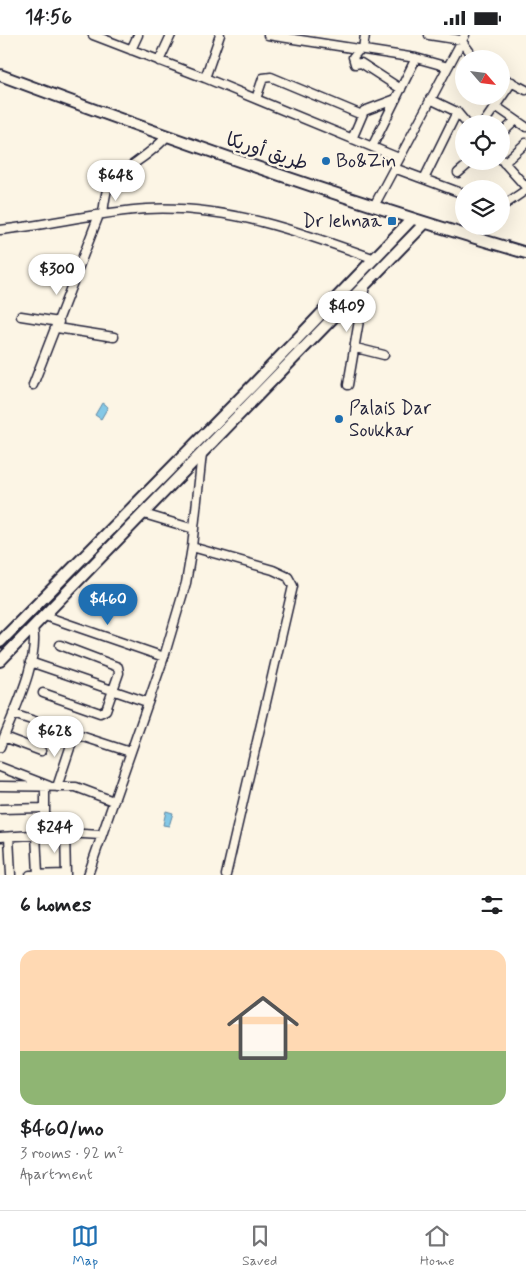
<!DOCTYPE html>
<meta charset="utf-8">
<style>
body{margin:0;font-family:Mynerve,"Playpen Sans Arabic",sans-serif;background:#f2f2f2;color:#202124;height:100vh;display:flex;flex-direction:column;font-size:19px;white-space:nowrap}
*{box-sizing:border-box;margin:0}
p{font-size:16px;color:#757577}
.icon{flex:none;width:28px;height:28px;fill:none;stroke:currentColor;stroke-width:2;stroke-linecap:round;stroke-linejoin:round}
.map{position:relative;height:840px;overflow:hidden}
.drawer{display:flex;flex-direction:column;background:#fff;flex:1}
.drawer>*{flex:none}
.needle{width:32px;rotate:118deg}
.fabs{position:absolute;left:455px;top:15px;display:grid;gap:10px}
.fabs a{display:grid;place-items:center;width:55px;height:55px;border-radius:50%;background:#fff;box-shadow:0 5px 20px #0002;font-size:25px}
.price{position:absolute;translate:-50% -42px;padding:0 11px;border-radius:18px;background:#fff;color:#222;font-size:16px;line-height:32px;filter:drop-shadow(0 1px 2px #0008)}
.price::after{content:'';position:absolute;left:50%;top:30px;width:15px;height:11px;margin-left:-8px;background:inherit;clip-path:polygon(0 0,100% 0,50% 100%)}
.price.current{background:#1f6fb2;color:#fff}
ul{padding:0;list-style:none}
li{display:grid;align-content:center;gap:10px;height:265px;padding:0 20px}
li span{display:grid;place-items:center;height:155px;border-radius:15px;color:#555}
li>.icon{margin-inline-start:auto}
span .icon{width:90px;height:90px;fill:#fffc;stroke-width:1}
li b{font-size:21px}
h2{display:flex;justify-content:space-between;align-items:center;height:60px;padding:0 20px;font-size:21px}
.status{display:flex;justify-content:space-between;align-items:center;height:35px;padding:0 25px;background:#fff;direction:ltr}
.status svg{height:14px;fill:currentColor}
.tabs{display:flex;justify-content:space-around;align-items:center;height:70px;border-top:1px solid #e0e0e0;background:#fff;font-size:14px;color:#757577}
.tabs a{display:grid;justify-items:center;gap:2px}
.tabs .current{color:#1f6fb2}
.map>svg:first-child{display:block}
.water{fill:#84c8e6;stroke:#5d86a2}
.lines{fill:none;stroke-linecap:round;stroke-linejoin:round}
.minor-casing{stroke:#22223b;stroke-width:11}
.tertiary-casing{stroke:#22223b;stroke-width:14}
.minor{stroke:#fcf5e5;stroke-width:8}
.tertiary{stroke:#fcf5e5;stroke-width:10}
.poi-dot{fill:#1f6fb2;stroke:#fcf5e5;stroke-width:2}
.labels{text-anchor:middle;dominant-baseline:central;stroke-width:5;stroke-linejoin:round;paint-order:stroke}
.street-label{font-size:19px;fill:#22223b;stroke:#fcf5e5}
.poi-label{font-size:19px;fill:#22223b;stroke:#fcf5e5;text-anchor:start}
</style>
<div class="status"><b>14:56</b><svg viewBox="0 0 49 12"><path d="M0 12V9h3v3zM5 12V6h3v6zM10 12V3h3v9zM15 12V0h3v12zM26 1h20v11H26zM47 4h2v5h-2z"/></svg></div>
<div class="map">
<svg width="526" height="840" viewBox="0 0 526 840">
<rect width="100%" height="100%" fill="#fcf5e5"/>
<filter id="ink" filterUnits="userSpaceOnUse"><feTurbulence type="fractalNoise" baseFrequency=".02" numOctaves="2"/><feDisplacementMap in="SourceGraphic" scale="10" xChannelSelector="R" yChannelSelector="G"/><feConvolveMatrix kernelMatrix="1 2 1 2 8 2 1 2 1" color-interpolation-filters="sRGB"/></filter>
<g filter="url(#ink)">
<!-- water -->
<path class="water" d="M 102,368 L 108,372 L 101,384 L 95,380 Z
M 166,776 L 173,778 L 169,791 L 163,790 Z"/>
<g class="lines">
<defs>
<path id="minor" d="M 93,0 L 205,43 L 399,123
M 268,0 L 416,23 L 448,32
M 429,0 L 461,5 L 475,24
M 363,14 L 365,0
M 131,15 L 138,0
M 359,15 L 353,22 L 355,29 L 361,28 L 401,54
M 159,26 L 171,0
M 501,42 L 526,55
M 205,43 L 220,0
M 256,64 L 263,43 L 271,42 L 362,80
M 430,64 L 457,77 L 467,89
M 497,72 L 526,92
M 483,89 L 512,47
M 501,99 L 516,85
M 352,104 L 364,76 L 396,64
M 372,112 L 416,23
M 501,124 L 526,152
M 504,128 L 526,108
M 394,133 L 464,159
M 458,138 L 472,126
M 424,144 L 457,77
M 374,171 L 465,0
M 501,172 L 526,155
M 103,178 C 104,171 105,162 107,155 C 115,137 152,120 166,102
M 0,195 C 49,190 97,177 147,174 C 227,170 301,197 375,224
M 469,201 L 475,191
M 21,281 L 59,287
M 57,293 L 114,302
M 356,313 L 384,320
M 33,350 L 99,180
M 348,350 L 365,250
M 144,479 L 194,494
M 192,512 L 273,535 L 288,542 L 293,551 L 226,840
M 45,581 L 164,622
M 30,627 L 147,667
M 43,658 L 100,678 L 106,675 L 119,638 L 118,632 L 60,610
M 13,679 L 130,717
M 4,702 L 41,716
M 0,712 C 12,680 40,626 33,593
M 0,732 L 49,751
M 0,751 L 76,752 L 113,766
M 57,752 L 74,701
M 0,774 L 45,773
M 65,798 L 66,840
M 36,799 L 38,839
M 45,799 L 45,753
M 0,802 L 65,798 L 101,800
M 9,802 L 11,840
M 30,840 L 66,839
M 88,840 L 164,622 L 186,548 L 192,512 L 202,418"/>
<path id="tertiary" d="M 0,40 C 174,105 348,166 526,218
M 0,607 L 254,349 L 412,184
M 0,626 L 425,188"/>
</defs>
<!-- minor casing -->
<use href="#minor" class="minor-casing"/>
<!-- tertiary casing -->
<use href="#tertiary" class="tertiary-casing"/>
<!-- minor -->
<use href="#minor" class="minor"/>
<!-- tertiary -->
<use href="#tertiary" class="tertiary"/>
</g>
</g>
<!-- markers -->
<g class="poi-dot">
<circle cx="326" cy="126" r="5"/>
<rect x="387" y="181" width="10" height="10" rx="2.5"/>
<circle cx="339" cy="384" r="5"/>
</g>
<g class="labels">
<!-- street labels -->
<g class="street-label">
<text transform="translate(267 117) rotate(18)">طريق أوريكا</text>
</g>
<!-- poi labels -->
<g class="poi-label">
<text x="336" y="126">Bo&amp;Zin</text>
<text x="382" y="186" text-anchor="end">Dr lehnaa</text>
<text x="349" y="373">Palais Dar<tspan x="349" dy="22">Soukkar</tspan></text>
</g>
</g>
</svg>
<div class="fabs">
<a><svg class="needle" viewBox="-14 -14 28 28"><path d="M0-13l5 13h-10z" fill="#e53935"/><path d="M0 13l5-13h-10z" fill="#757577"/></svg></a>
<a><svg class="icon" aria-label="locate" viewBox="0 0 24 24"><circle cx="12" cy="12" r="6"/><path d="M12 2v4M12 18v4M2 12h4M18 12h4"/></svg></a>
<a><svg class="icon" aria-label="layers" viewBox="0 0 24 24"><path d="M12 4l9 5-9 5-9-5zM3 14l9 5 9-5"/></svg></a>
</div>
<b class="price" style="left:116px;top:167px">$648</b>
<b class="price" style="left:57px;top:261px">$300</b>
<b class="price" style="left:347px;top:298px">$409</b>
<b class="price current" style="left:108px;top:591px">$460</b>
<b class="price" style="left:55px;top:723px">$628</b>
<b class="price" style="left:55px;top:819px">$244</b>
</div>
<section class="drawer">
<h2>6 homes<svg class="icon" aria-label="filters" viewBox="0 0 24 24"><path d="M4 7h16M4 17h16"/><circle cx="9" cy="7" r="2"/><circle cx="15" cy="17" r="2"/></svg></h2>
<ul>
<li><span style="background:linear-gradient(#ffd9b3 65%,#8fb573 0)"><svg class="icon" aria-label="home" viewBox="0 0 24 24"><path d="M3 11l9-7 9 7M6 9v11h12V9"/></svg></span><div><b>$460/mo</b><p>3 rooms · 92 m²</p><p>Apartment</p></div></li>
</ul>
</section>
<nav class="tabs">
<a class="current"><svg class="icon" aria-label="map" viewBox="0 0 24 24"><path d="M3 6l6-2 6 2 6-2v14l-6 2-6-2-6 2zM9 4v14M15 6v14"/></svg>Map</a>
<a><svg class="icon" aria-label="saved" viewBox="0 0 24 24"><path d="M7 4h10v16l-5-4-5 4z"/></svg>Saved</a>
<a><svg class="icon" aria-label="home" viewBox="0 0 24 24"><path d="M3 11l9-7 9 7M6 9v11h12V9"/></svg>Home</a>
</nav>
